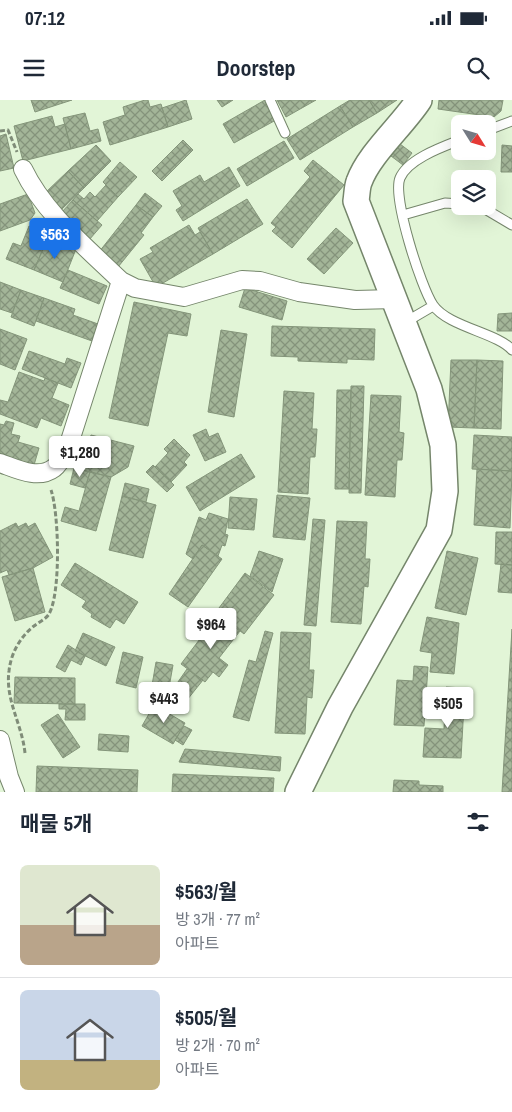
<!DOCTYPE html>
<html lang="ko">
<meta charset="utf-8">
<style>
body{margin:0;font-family:"Archivo Narrow","Noto Sans KR",sans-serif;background:#f2f2f3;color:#1f2937;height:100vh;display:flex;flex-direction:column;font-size:19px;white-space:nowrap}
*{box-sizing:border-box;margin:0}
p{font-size:16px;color:#747a83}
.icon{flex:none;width:28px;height:28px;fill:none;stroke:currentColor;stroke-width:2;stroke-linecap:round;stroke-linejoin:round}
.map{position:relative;height:692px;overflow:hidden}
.panel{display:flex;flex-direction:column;background:#fff;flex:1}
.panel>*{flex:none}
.needle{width:32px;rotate:127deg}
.fabs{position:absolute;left:451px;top:15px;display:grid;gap:10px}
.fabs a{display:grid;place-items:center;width:45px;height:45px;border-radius:8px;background:#fff;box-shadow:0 5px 20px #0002;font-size:25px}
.price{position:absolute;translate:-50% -42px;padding:0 11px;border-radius:5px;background:#fff;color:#222;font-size:16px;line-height:32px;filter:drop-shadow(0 1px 2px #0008)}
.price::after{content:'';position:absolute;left:50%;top:30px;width:15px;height:11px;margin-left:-8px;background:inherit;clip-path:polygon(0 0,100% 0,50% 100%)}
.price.current{background:#1a73e8;color:#fff}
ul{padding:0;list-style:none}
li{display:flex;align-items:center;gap:15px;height:125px;padding:0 20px}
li+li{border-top:1px solid #e0e1e3}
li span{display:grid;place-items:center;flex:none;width:140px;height:100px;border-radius:8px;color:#555}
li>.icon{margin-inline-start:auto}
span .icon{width:60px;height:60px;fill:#fffc;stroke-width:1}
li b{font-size:21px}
h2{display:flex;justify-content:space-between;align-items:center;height:60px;padding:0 20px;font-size:21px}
.status{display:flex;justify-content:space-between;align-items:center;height:35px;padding:0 25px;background:#fff;direction:ltr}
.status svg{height:14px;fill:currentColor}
header{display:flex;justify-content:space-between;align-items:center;height:65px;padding:0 20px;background:#fff;font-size:22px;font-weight:700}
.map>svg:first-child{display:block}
.building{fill:url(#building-cross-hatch);stroke:#84957a}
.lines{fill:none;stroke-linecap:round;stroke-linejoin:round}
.lane-casing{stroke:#75866b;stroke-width:11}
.street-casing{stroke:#75866b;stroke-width:20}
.secondary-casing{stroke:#75866b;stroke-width:28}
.path{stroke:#7f8c78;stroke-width:3;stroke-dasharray:5 2.5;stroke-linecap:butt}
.lane{stroke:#fff;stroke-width:9}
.street{stroke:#fff;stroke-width:18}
.secondary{stroke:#fff;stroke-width:25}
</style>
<div class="status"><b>07:12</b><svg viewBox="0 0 49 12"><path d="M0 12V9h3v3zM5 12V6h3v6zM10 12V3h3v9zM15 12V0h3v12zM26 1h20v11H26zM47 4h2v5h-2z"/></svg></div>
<header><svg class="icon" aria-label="menu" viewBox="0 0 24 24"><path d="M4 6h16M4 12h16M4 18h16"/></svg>Doorstep<svg class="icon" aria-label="search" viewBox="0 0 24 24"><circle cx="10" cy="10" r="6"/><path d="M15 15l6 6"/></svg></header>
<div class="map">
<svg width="512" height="692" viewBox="0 0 512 692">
<defs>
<pattern id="building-cross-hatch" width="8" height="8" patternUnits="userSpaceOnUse" patternTransform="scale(1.25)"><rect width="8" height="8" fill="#a3b598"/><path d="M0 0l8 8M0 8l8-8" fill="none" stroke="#84937b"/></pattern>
</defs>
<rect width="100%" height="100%" fill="#e2f5d7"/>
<!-- building -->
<path class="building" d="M 31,0 L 72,0 L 35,12 Z
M 145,0 L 148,0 L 150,7 L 161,4 L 168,27 L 110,45 L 103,22 L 125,15 L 123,7 Z
M 186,0 L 192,19 L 168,27 L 162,8 Z
M 217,0 L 233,0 L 222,7 Z
M 265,0 L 276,20 L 234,43 L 223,24 Z
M 277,0 L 316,0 L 286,17 Z
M 350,0 L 369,0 L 377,13 L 353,27 L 340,6 Z
M 369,0 L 397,0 L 377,13 Z
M 439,0 L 503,0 L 501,11 L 494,17 L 438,9 Z
M 340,6 L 353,27 L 300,60 L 287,39 Z
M 85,13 L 90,31 L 98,29 L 101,41 L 71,49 L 63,18 Z
M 52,16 L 55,27 L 65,24 L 71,49 L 23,61 L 14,26 Z
M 6,34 L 14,68 L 0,71 L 0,36 Z
M 183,40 L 193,50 L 162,81 L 152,71 Z
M 284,41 L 294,58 L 247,86 L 237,69 Z
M 400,44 L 412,53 L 403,65 L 391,56 Z
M 96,45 L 111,61 L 84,88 L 68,71 Z
M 502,45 L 512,46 L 512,72 L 501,72 Z
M 313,60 L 344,85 L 292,148 L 272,131 L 276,127 L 271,123 L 310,77 L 304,71 Z
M 120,62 L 137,77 L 118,97 L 103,82 Z
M 229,67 L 240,86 L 183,121 L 176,110 L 182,106 L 173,91 L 200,75 L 204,82 Z
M 68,71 L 84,88 L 61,110 L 45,93 Z
M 106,85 L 118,97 L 97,121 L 73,100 L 78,94 L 84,99 L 90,92 L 95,97 Z
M 145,93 L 162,106 L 153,117 L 136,105 Z
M 28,94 L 35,113 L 30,120 L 0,131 L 0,104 Z
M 247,99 L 263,124 L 213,154 L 198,128 Z
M 73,100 L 102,125 L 89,140 L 60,114 Z
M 136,105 L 153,117 L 141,133 L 144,135 L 118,167 L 99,152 Z
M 189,125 L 195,135 L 200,132 L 213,154 L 156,187 L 140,159 L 153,152 L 150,148 Z
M 29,126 L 49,134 L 34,170 L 6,159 L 13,143 L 21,146 Z
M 336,128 L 353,143 L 324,174 L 307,159 Z
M 48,138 L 58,142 L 54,151 L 58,153 L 62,143 L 76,149 L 63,182 L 34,170 Z
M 68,170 L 107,186 L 99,204 L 60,188 Z
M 0,182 L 21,190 L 12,213 L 0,209 Z
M 245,188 L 287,201 L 282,220 L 239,207 Z
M 21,190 L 44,198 L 34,226 L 11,217 Z
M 44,198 L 75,209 L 73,215 L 98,224 L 92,241 L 36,221 Z
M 134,202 L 191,214 L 187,236 L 168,233 L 148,326 L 109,318 Z
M 512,213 L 512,231 L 497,231 L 498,214 Z
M 272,226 L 375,229 L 374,260 L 347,259 L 347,263 L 298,261 L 298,257 L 271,256 Z
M 0,229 L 27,239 L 15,270 L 0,264 Z
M 221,230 L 247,234 L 234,317 L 208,312 Z
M 29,251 L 65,264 L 67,258 L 81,263 L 71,288 L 22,269 Z
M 451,260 L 477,260 L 474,328 L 448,327 Z
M 477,260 L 503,261 L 501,329 L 474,328 Z
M 19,272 L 44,281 L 45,278 L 58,283 L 52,298 L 69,305 L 61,326 L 41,318 L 37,328 L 0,314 L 0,300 L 8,302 Z
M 351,286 L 364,286 L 361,393 L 349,393 Z
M 337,290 L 351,290 L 349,389 L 335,389 Z
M 284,291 L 314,293 L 312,329 L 317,329 L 315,357 L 310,357 L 308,394 L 278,392 Z
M 371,295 L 401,296 L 399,332 L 404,333 L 402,360 L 397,360 L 395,397 L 365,395 Z
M 6,321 L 14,323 L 11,334 L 20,336 L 18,342 L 39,348 L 34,365 L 0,355 L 0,324 L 4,325 Z
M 206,329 L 209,337 L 218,333 L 226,352 L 205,361 L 193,335 Z
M 91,335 L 134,346 L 128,367 L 111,377 L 82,370 Z
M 474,335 L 512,337 L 512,371 L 472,369 Z
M 174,339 L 190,355 L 184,362 L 187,365 L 171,382 L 155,367 L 168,353 L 164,349 Z
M 73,350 L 86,354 L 84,362 L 70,358 Z
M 241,354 L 255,377 L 200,411 L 186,387 Z
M 153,365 L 174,385 L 167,392 L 146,372 Z
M 74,368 L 90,372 L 85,388 L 70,384 Z
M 477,369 L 512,371 L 510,428 L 474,425 Z
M 90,372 L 111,377 L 96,431 L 61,421 L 65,407 L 79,411 Z
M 125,383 L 149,389 L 146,402 L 122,396 Z
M 277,395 L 310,398 L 305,440 L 273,437 Z
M 122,396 L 156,405 L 143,458 L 109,450 Z
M 230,397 L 257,399 L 254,430 L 228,428 Z
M 209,413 L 228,419 L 225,434 L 228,435 L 225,446 L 222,445 L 218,456 L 202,445 L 193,459 L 186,454 L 199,417 L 206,420 Z
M 313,419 L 325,420 L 316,526 L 304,525 Z
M 337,421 L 367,422 L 365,459 L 370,459 L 368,487 L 364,486 L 361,524 L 331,522 Z
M 16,423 L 18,427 L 26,423 L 28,427 L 35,423 L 53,457 L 33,468 L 9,475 L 7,470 L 0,473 L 0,431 Z
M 496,432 L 512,432 L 512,465 L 495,464 Z
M 202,445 L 222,459 L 188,507 L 169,494 Z
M 259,451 L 283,459 L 272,492 L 250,476 Z
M 447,451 L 478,458 L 466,515 L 435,508 Z
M 75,463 L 138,502 L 124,524 L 116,519 L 110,528 L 91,517 L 92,514 L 82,507 L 86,501 L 61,485 Z
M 501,464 L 512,465 L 512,493 L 498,492 Z
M 33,468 L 45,512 L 15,521 L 2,477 Z
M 245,473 L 274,495 L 244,534 L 216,512 Z
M 218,515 L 240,531 L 219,558 L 228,565 L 219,577 L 213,572 L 205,582 L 181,564 Z
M 427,517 L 459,523 L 454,574 L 430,572 L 432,553 L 420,551 Z
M 512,529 L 512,692 L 502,692 Z
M 265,531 L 273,533 L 249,621 L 233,617 L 249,560 L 256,562 Z
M 281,532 L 311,533 L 309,570 L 314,570 L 312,598 L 307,597 L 305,634 L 275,633 Z
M 83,533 L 115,547 L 106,566 L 75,551 Z
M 68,545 L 85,556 L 81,565 L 71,560 L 65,572 L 56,567 Z
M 123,552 L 143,557 L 136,588 L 116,583 Z
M 156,562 L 173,565 L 167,599 L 150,597 Z
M 414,566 L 428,567 L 424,626 L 394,625 L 397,580 L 413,581 Z
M 187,569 L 203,580 L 187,600 L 173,589 Z
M 15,577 L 75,578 L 75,604 L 14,603 Z
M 446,587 L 465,588 L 461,658 L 423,657 L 425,628 L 444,629 Z
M 59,604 L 85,604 L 85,620 L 65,620 L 66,609 L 59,609 Z
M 154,605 L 185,623 L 173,644 L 142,626 Z
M 58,614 L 80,647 L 63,658 L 41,625 Z
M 184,626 L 192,630 L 183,645 L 175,640 Z
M 99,634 L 129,636 L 128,652 L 98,650 Z
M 185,649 L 281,657 L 280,671 L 179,662 Z
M 37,666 L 138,670 L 137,692 L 36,692 Z
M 173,674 L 274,678 L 273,692 L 172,692 Z
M 394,680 L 419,681 L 419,685 L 443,686 L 443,692 L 393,692 Z"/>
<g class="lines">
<defs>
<path id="lane" d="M 270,0 L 285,33
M 488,30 L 512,21
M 460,40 C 442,47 408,59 400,78 C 392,97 421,187 433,205 C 448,227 498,233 512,250
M 480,106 L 512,125
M 403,115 L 445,103 L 460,104
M 404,223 L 433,206"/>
<path id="street" d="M 23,69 C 44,113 86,147 121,181 L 135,188 L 184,197 L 242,180 L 260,181 L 299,192 L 355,200 L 395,199
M 0,363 C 17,369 38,380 54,368 C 61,363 65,351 69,344 L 121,181
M 0,640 L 9,677 L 15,692"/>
<path id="secondary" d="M 298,692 L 340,607 L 439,430 L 445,391 L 443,345 L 429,289 L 356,101 C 357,95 357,87 359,82 C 369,54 402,26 419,0"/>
</defs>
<!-- lane casing -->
<use href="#lane" class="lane-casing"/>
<!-- street casing -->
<use href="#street" class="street-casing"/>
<!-- secondary casing -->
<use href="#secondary" class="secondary-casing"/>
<!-- path -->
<path class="path" d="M 0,31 L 8,30 L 17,52
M 25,653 C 22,624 5,600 9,571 C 11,553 20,537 34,526 C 39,522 46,519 49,514 C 61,493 59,413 51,390"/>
<!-- lane -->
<use href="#lane" class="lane"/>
<!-- street -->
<use href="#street" class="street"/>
<!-- secondary -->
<use href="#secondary" class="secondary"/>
</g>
</svg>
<div class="fabs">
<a><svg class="needle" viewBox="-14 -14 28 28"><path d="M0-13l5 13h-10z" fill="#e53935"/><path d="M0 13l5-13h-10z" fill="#747a83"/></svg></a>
<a><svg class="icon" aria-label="layers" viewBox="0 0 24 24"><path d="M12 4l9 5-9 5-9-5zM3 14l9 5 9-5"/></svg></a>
</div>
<b class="price current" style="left:55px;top:160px">$563</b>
<b class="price" style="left:80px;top:378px">$1,280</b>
<b class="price" style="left:211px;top:550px">$964</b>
<b class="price" style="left:164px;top:624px">$443</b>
<b class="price" style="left:448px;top:629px">$505</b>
</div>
<section class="panel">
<h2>매물 5개<svg class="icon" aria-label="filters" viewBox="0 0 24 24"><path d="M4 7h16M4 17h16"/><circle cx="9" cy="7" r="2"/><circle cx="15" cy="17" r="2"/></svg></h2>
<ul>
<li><span style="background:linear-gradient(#dfe7d0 60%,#b9a48a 0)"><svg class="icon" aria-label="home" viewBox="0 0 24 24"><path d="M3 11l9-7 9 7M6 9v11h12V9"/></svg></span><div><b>$563/월</b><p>방 3개 · 77 m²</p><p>아파트</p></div></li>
<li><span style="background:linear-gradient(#c9d6e8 70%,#c2b280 0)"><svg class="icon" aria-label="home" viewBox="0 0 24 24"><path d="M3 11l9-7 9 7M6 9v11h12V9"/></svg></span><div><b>$505/월</b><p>방 2개 · 70 m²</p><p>아파트</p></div></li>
</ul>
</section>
